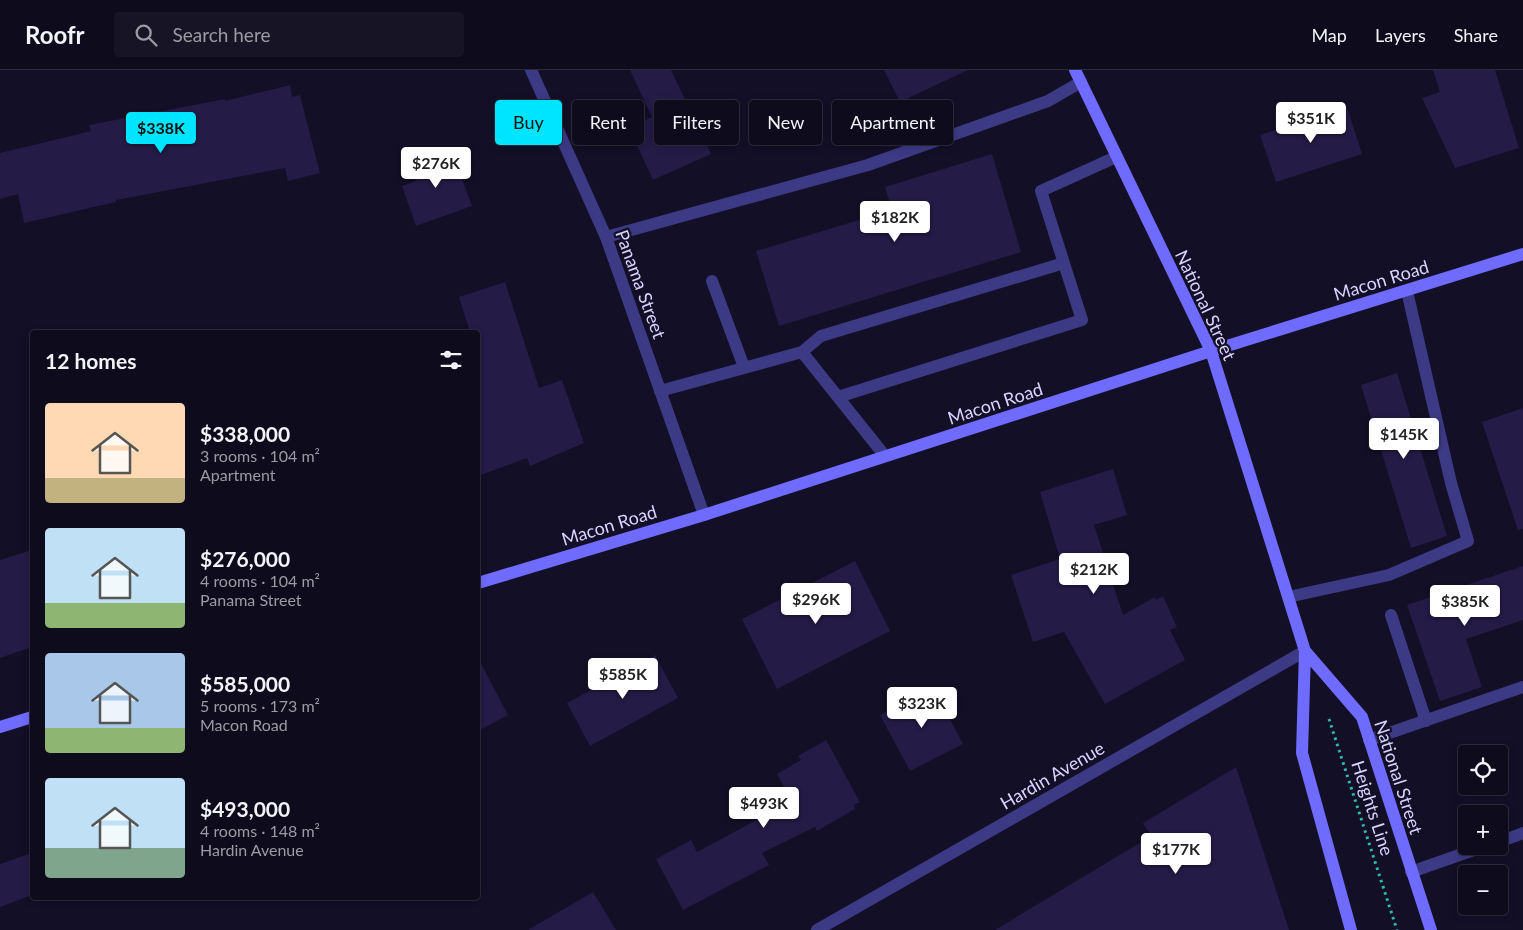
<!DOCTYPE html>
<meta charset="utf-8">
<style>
body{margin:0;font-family:Lato,sans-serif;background:#171425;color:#f1f3f6;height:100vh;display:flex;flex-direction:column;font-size:19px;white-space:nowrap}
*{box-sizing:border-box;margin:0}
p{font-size:16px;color:#9b9ba3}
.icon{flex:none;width:28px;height:28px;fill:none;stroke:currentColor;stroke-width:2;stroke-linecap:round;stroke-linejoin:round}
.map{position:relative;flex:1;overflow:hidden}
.panel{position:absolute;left:30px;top:260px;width:450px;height:570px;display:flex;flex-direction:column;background:#0e0b1c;border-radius:5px;box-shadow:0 2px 8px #0003,0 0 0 1px #2e2b3b}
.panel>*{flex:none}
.guide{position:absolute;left:495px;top:30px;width:475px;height:45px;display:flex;gap:10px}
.tools{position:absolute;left:1458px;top:675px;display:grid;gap:10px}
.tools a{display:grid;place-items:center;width:50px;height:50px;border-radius:5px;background:#0e0b1c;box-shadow:0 2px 8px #0003,0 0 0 1px #2e2b3b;font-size:25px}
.price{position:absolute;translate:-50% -42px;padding:0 11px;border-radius:5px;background:#fff;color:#222;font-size:16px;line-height:32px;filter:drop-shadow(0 1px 2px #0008)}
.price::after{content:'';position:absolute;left:50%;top:30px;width:15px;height:11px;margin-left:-8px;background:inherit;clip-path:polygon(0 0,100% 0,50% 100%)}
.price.active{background:#00e5ff;color:#111}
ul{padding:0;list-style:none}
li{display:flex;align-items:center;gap:15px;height:125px;padding:0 15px}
li span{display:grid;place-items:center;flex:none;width:140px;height:100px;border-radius:5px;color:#555}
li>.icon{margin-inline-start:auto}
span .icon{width:60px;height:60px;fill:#fffc;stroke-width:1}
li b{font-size:21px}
h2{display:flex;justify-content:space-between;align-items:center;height:60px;padding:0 15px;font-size:21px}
.chip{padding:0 18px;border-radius:5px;background:#0e0b1c;box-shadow:0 2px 8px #0003,0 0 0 1px #2e2b3b;font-size:18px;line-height:45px}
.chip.active{background:#00e5ff;color:#111}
header{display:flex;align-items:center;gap:30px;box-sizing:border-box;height:70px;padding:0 25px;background:#0e0b1c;border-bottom:1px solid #2e2b3b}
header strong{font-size:24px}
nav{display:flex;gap:28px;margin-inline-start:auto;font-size:18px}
.search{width:350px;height:45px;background:#171425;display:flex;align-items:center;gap:12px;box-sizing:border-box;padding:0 18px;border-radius:5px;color:#9b9ba3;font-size:19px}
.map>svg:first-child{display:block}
.building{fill:#241b47}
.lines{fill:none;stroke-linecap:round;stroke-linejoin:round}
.path{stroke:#2fb8b0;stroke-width:3;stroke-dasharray:2.5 4;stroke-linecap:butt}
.service{stroke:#3d3a85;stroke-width:12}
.minor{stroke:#3d3a85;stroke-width:12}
.secondary{stroke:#6f6bff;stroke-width:12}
.labels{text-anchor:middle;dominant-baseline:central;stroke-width:4.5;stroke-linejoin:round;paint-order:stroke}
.street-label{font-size:18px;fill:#d9d4ff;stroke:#130f26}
</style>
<header>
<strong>Roofr</strong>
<div class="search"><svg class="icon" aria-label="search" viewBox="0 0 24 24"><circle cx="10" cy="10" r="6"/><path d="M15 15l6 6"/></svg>Search here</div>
<nav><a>Map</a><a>Layers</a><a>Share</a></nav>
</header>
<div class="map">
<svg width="1523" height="860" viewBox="0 0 1523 860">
<rect width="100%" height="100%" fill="#130f26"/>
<!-- building -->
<path class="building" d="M 630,0 L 671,0 L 711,84 L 653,110 L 629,58 L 652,47 Z
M 884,0 L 968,0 L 900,32 Z
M 1433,0 L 1495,0 L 1519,78 L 1455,98 L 1422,28 L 1440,22 Z
M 290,15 L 292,27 L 300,25 L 320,103 L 288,111 L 285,98 L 116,130 L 116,132 L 24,153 L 18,124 L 0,129 L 0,83 L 91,61 L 89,55 L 225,29 L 225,31 Z
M 1347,37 L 1362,84 L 1276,112 L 1260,65 Z
M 452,81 L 472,136 L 416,156 L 402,116 L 416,111 L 411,95 Z
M 992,84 L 1021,182 L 779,256 L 756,181 L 892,140 L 885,117 Z
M 505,212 L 539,318 L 562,310 L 584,373 L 530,396 L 527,388 L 478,406 L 478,262 L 470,262 L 459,227 Z
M 1397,303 L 1447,466 L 1411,478 L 1361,315 Z
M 1523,338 L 1523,459 L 1518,460 L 1482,352 Z
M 1113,399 L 1127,445 L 1094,455 L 1123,545 L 1155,527 L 1156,530 L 1163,526 L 1177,557 L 1170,560 L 1185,590 L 1105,634 L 1064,562 L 1033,572 L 1011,505 L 1060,489 L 1040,422 Z
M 32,480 L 32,577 L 0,588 L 0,490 Z
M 855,491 L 890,561 L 777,619 L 742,549 Z
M 1523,496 L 1523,550 L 1466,569 L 1482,617 L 1440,631 L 1407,535 Z
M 655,585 L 678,628 L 590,676 L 567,633 Z
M 478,588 L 508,645 L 478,661 Z
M 933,617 L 963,674 L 910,701 L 880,645 Z
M 826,670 L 860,732 L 854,735 L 855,739 L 817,761 L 815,757 L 762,783 L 769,795 L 683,840 L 656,789 L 691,770 L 697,782 L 792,731 L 777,704 L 801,690 L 798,686 Z
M 1236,697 L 1289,860 L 995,860 L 1151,766 L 1143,753 Z
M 32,783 L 32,825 L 0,837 L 0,794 Z
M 593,822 L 616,860 L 528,860 Z"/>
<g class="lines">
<!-- path -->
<path class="path" d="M 1329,649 L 1397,860"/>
<!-- service -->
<path class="service" d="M 606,167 L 868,95 L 1048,31 L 1081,12
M 712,211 L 744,297
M 802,282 L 821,266 L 1064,193
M 660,321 L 802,282 L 885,386
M 838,327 L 1082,250 L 1041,121 L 1116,87
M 1288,527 L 1389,505 L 1468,471 L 1451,413 L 1407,221
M 1391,545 L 1426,651
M 1369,670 L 1523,617"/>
<!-- minor -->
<path class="minor" d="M 531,0 L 606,167 L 704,445
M 1499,772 L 1523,763
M 1411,802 L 1485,776
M 817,860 L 1305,581"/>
<!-- secondary -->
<path class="secondary" d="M 1075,0 L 1211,281 L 1305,581 L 1302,683 L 1351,860
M 478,513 L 704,445 L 1211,281 L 1523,184
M 1305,581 L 1362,647 L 1431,860
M 0,657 L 32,647"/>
</g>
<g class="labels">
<!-- street labels -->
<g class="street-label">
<text transform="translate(1381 210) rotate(-17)">Macon Road</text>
<text transform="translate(641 214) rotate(70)">Panama Street</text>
<text transform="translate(1206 235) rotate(65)">National Street</text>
<text transform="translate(995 333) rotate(-18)">Macon Road</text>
<text transform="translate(609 455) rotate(-17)">Macon Road</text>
<text transform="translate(1052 705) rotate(-30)">Hardin Avenue</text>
<text transform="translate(1399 707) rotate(72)">National Street</text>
<text transform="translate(1373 738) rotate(72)">Heights Line</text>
</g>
</g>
</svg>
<div class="tools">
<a><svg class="icon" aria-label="locate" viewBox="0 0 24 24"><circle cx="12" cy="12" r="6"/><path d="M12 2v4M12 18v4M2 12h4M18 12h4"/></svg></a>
<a>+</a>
<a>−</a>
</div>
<b class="price" style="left:1311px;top:74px">$351K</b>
<b class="price active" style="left:161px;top:84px">$338K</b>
<b class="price" style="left:436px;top:119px">$276K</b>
<b class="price" style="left:895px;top:173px">$182K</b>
<b class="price" style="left:1404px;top:390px">$145K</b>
<b class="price" style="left:1094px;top:525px">$212K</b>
<b class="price" style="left:816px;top:555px">$296K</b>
<b class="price" style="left:1465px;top:557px">$385K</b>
<b class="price" style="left:623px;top:630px">$585K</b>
<b class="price" style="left:922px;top:659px">$323K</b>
<b class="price" style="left:764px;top:759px">$493K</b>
<b class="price" style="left:1176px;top:805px">$177K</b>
<div class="guide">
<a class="chip active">Buy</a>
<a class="chip">Rent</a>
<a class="chip">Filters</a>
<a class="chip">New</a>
<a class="chip">Apartment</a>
</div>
<section class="panel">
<h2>12 homes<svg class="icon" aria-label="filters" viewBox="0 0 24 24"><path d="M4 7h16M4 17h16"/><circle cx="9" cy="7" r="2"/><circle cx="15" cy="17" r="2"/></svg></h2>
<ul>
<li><span style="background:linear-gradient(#ffd9b3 75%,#c2b280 0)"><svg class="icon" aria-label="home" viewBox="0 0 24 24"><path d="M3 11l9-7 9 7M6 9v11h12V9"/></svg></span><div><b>$338,000</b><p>3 rooms · 104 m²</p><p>Apartment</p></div></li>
<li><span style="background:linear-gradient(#bfe0f5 75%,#8fb573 0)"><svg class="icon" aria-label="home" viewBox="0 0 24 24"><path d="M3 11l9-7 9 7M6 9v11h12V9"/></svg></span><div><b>$276,000</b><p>4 rooms · 104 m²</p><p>Panama Street</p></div></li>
<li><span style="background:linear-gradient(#a9c7e8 75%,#8fb573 0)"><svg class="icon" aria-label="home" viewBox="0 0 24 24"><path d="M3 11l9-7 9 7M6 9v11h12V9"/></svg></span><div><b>$585,000</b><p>5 rooms · 173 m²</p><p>Macon Road</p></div></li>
<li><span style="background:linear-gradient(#bfe0f5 70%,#7fa58c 0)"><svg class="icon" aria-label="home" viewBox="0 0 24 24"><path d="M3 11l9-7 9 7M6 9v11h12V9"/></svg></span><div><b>$493,000</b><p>4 rooms · 148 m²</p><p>Hardin Avenue</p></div></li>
</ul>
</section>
</div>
